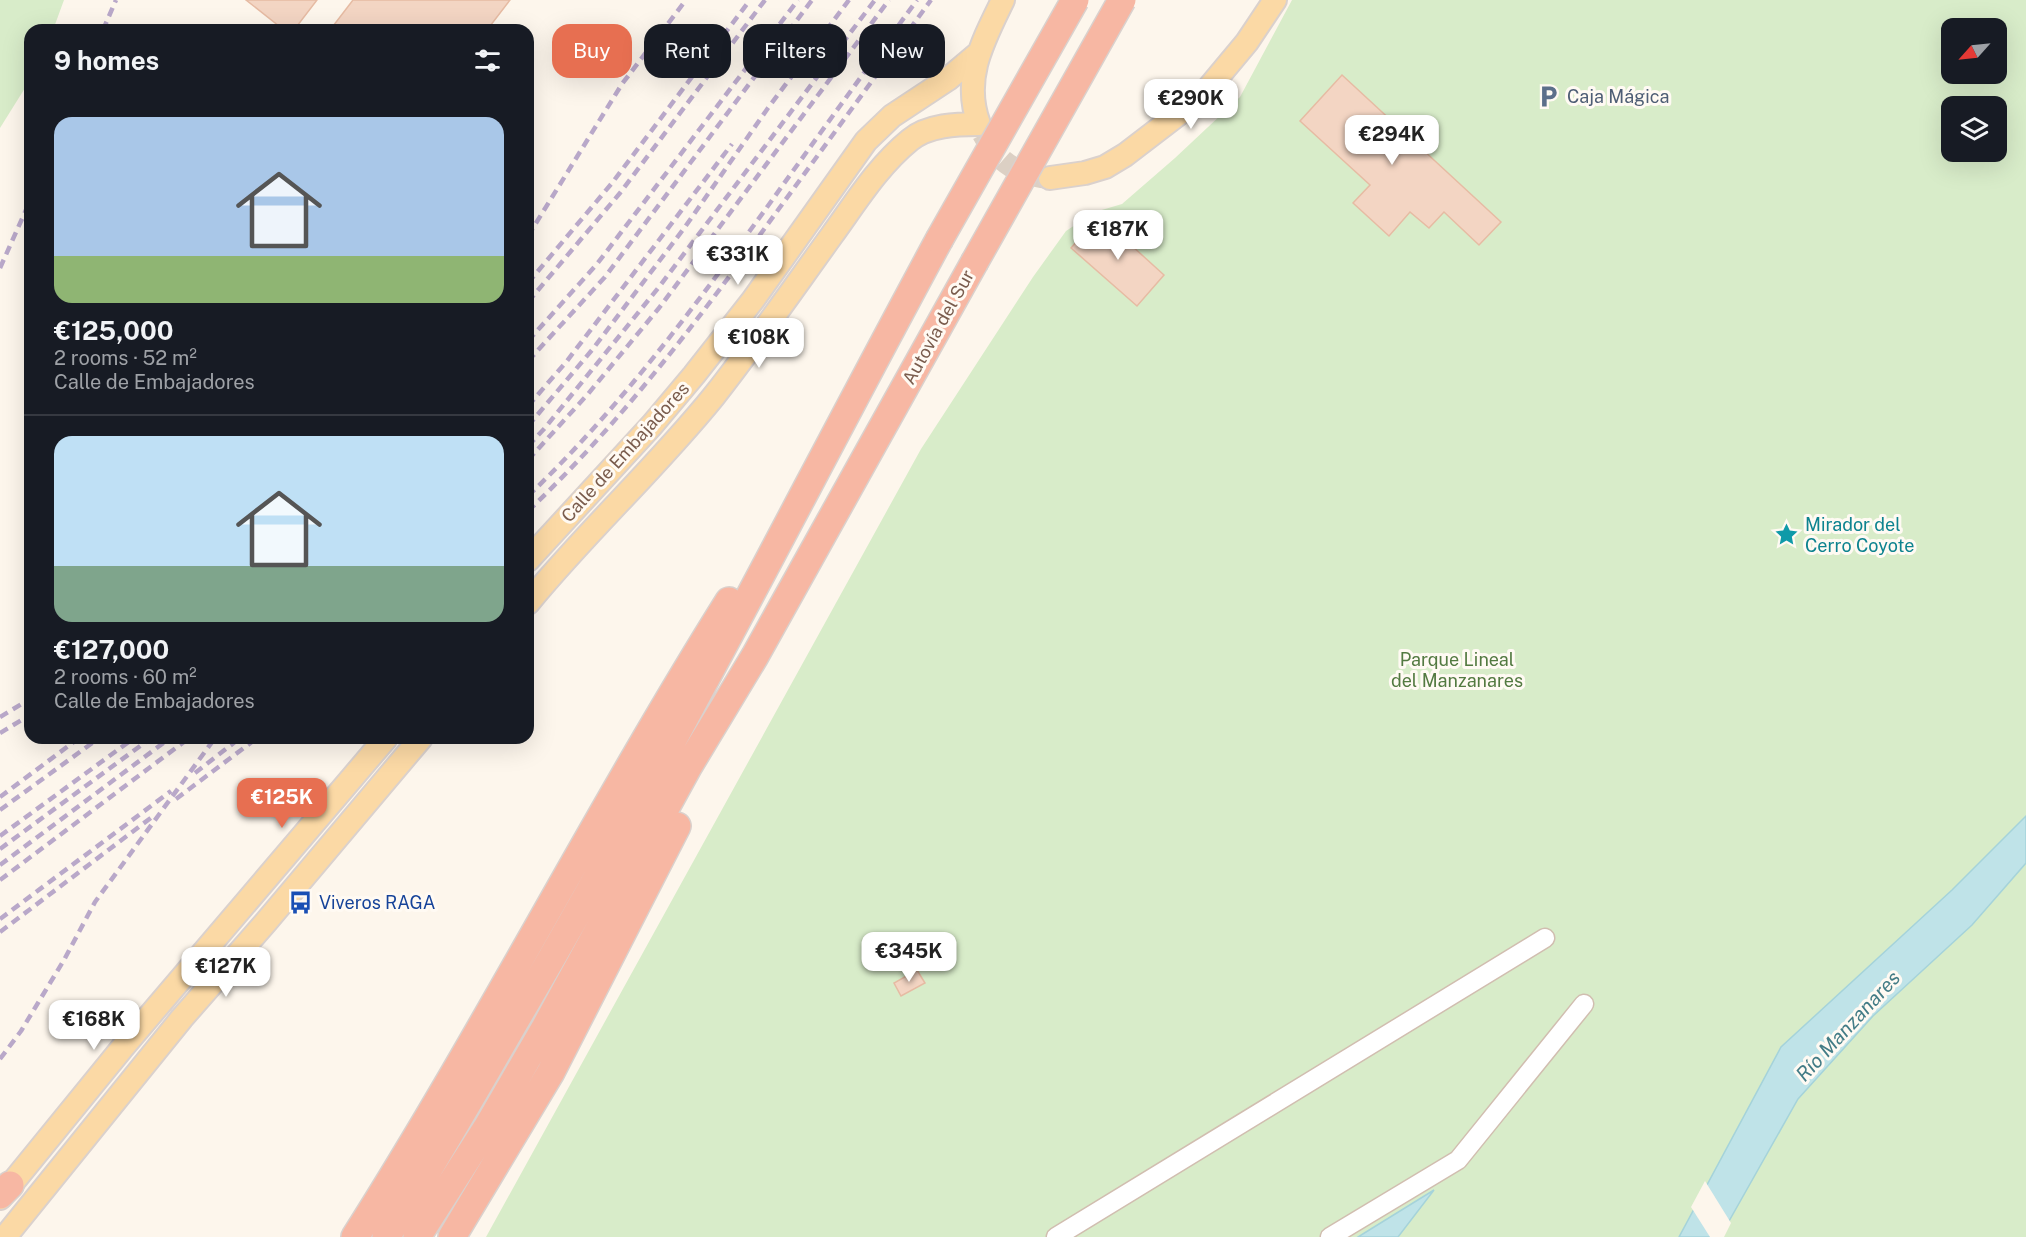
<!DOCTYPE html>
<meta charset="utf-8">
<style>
body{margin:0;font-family:"Public Sans",sans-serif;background:#20242c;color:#f1f3f6;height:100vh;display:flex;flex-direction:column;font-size:22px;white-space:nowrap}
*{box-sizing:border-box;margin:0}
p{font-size:20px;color:#9ea1a6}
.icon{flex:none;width:33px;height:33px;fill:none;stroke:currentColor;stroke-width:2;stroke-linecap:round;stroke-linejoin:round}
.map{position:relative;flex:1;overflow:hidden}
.side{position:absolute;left:24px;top:24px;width:510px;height:720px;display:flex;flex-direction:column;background:#171b24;border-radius:18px;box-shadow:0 6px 24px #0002}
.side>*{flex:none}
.top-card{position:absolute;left:552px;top:24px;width:570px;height:54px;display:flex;gap:12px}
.needle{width:39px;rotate:243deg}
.controls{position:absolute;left:1941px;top:18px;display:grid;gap:12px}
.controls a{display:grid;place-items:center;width:66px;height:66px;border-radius:12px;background:#171b24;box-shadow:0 6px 24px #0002;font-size:30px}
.price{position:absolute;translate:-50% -51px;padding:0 14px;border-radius:12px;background:#fff;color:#222;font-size:20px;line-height:39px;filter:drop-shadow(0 2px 3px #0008)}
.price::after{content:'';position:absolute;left:50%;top:36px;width:18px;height:14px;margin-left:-9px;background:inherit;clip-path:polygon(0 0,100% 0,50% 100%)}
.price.active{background:#e76f51;color:#fff}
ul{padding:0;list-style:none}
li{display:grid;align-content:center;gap:12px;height:318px;padding:0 30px}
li+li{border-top:2px solid #363941}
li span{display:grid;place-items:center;height:186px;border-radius:18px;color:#555}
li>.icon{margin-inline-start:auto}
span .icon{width:108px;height:108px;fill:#fffc;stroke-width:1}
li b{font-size:26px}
h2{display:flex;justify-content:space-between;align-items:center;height:72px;padding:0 30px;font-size:26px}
.chip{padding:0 21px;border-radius:18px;background:#171b24;box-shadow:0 6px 24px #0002;font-size:21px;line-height:54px}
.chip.active{background:#e76f51;color:#fff}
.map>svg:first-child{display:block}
.green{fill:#d8ecc9;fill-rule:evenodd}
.water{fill:#bfe3e8;stroke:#a5d3da;stroke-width:1.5}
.pier{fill:#fdf6ec}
.building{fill:#f3d5c3;stroke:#e6bba3;stroke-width:1.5}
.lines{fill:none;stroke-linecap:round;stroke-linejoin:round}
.major-tunnel{stroke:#dcd0c4;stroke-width:22;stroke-dasharray:22 11;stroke-linecap:butt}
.minor-casing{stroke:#d1beb0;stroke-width:21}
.major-casing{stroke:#dad1cd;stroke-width:26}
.highway-casing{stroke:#dad1cd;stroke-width:30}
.minor{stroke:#fff;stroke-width:18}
.major{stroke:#fbd9a5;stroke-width:22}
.highway{stroke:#f7b7a3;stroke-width:27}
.rail{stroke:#b9a8c9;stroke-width:4.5;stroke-dasharray:9 6;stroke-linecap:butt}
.highway-bridge-casing{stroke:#dad1cd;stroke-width:30;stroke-linecap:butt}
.highway-bridge{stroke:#f7b7a3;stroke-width:27}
.labels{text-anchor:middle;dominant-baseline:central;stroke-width:6;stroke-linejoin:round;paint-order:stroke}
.service-label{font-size:18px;fill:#4e5e75;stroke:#fffaf3;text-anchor:start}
.street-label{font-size:18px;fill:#7a5c4d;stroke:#fffaf3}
.culture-label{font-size:18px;fill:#0d838f;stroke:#fffaf3;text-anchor:start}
.park-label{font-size:18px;fill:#537a41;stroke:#fffaf3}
.transit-label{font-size:18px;fill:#164399;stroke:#fffaf3;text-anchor:start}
.water-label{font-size:20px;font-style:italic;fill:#437c86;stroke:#fffaf3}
</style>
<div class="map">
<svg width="2026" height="1237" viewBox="0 0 2026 1237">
<rect width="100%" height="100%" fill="#fdf6ec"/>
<!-- green -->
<path class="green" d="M 0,0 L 64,0 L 53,30 L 30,30 L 30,80 L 0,128 Z
M 1292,0 L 2026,0 L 2026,1237 L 486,1237 L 921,449 L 1033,277 L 1066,231 L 1095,212 L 1122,204 L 1175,158 L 1240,97 ZM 1952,28 L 1996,28 L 1996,74 L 1952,74 ZM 1952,106 L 1996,106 L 1996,152 L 1952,152 Z"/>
<!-- water -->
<path class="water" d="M 2026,816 L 2026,863 L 1972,925 L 1873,1016 L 1798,1099 L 1720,1237 L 1679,1237 L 1781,1047 L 1952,890 Z
M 1434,1190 L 1398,1237 L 1358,1237 L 1366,1232 Z"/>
<!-- pier -->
<path class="pier" d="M 1705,1181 L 1731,1223 L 1724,1237 L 1710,1237 L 1691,1207 Z"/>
<!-- building -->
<path class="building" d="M 246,0 L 317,0 L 294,30 L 284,30 Z
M 353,0 L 510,0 L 487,30 L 330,30 Z
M 1342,75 L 1501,222 L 1479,245 L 1444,212 L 1429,228 L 1410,212 L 1389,236 L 1353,203 L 1370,185 L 1300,121 Z
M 1099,216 L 1164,275 L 1137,306 L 1071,248 Z
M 917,970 L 925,983 L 901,996 L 894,983 Z"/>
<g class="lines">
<!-- major-tunnel -->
<path class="major-tunnel" d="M 983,134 C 997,162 1019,176 1050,178"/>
<defs>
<path id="minor" d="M 1056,1237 L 1545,938
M 1330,1237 L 1458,1160 L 1584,1004"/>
<path id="major" d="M 1050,178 L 1085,173 L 1105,167 L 1125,155 L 1202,96 L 1247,42 L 1275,0
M 528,560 L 652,425 L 694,375 L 753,300 L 866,141 L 892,116 L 948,79 L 980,52
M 528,603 C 587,531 656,468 714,396 C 755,344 793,289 832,235 C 856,202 878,166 910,140 C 928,125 957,124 979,124 C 962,79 983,41 1003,0
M 0,1198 L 123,1047 L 386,738
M 5,1237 L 182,1018 L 266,922 L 421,738"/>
<path id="highway" d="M 0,1195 L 10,1185
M 355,1237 C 487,1029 598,810 729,601
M 386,1237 C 433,1165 475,1090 518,1016 C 667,762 799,499 939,240
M 417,1237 L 488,1126 L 545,1028 L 688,767 L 755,656 L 974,263
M 452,1237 L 551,1072 L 677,826"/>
</defs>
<!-- minor casing -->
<use href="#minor" class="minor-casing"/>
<!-- major casing -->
<use href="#major" class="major-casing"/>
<!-- highway casing -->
<use href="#highway" class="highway-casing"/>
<!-- minor -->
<use href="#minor" class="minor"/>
<!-- major -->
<use href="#major" class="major"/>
<!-- highway -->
<use href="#highway" class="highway"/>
<!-- rail -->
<path class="rail" d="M 103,30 L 116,0
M 528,236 L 622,84 L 686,0
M 0,268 L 30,201
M 528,283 L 612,183 L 750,0
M 528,302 L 620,193 L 765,0
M 528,341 L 597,264 L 798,0
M 528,361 L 605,277 L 812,0
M 528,406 L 567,361 L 732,144
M 528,426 L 592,350 L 685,227 L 768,108 L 849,0
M 528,446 L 544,429 L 659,287 L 875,0
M 528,460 L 588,394 L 659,308 L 889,0
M 528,496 C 618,410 692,310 765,210 C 815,140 866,70 917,0
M 528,511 C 623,421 701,316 778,210 C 829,140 880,70 931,0
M 0,717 L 30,699
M 0,733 L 30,715
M 195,773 L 240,738
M 0,797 L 79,738
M 176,799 L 257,738
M 0,810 L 99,738
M 0,836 L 134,738
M 0,849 L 151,738
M 0,865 L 170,738
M 0,880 L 189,738
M 0,919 L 171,791
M 0,932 L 152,817
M 0,1059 L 21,1031 L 64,960 L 95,902 L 215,738"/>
<defs>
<path id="highway-bridge" d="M 939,240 L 1075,0
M 974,263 L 1122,0"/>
</defs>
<!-- highway-bridge casing -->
<use href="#highway-bridge" class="highway-bridge-casing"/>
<!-- highway-bridge -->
<use href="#highway-bridge" class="highway-bridge"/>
</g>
<!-- icons -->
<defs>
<symbol id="parking-bare" viewBox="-9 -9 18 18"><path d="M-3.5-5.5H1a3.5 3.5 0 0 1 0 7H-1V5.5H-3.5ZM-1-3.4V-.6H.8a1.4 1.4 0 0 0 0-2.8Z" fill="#5c6f8a" stroke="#fffaf3" stroke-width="2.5" paint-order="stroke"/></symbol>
<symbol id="sight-bare" viewBox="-9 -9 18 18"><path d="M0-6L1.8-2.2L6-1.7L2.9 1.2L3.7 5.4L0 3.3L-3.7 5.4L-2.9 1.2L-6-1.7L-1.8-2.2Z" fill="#0f9aa8" stroke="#fffaf3" stroke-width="2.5" paint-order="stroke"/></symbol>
<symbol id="bus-bare" viewBox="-9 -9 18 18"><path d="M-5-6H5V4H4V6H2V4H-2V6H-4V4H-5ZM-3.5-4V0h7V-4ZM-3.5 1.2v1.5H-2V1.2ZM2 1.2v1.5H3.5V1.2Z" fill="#1a4fb4" stroke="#fffaf3" stroke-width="2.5" paint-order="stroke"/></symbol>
</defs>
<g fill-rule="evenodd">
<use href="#parking-bare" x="1532" y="80" width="33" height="33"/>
<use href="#sight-bare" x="1770" y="518" width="33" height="33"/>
<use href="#bus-bare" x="284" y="886" width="33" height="33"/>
</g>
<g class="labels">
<!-- service labels -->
<g class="service-label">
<text x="1567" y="96">Caja Mágica</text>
</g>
<!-- street labels -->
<g class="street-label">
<text transform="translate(938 327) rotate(-61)">Autovía del Sur</text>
<text transform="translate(625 452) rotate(-48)">Calle de Embajadores</text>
</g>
<!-- culture labels -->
<g class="culture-label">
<text x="1805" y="524">Mirador del<tspan x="1805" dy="21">Cerro Coyote</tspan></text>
</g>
<!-- park labels -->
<g class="park-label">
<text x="1457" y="659">Parque Lineal<tspan x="1457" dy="21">del Manzanares</tspan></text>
</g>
<!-- transit labels -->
<g class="transit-label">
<text x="319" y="902">Viveros RAGA</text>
</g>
<!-- water labels -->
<g class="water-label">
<text transform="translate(1848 1026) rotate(-47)">Río Manzanares</text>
</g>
</g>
</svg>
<div class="controls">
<a><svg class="needle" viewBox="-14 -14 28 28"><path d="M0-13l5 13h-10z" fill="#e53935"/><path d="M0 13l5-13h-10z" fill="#9ea1a6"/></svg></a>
<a><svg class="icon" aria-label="layers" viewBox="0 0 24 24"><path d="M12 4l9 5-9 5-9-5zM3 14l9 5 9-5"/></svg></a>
</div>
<b class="price" style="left:1191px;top:130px">€290K</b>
<b class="price" style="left:1392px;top:166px">€294K</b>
<b class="price" style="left:1118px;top:261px">€187K</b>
<b class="price" style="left:738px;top:286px">€331K</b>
<b class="price" style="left:759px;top:369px">€108K</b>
<b class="price active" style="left:282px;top:829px">€125K</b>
<b class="price" style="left:909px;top:983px">€345K</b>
<b class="price" style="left:226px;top:998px">€127K</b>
<b class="price" style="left:94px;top:1051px">€168K</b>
<div class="top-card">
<a class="chip active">Buy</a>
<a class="chip">Rent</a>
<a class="chip">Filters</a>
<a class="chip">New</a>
</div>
<section class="side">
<h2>9 homes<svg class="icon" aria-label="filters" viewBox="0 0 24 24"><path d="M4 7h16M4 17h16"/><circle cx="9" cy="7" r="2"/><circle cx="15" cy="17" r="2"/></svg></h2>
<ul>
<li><span style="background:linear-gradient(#a9c7e8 75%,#8fb573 0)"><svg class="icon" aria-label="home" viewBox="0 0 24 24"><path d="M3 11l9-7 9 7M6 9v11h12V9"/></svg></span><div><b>€125,000</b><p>2 rooms · 52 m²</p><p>Calle de Embajadores</p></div></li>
<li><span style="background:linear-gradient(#bfe0f5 70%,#7fa58c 0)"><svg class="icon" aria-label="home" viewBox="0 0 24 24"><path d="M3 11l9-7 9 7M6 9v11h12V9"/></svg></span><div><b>€127,000</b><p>2 rooms · 60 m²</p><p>Calle de Embajadores</p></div></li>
</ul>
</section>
</div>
